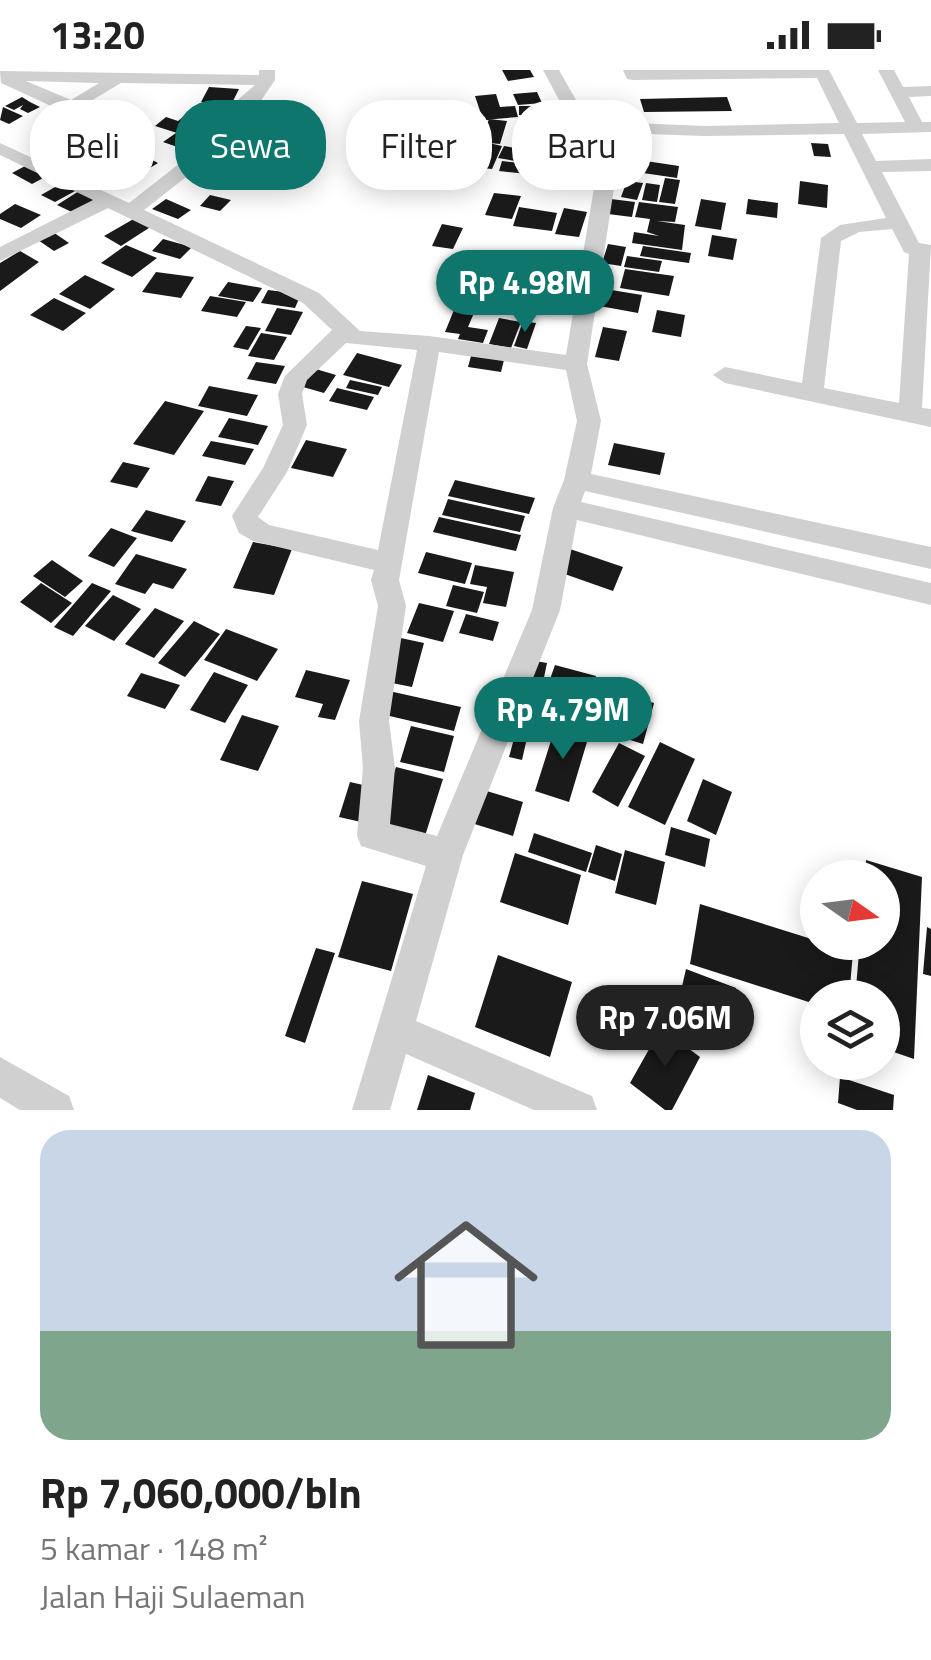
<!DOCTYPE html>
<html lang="id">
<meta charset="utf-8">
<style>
body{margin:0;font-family:"Titillium Web",sans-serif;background:#f2f2f2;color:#222;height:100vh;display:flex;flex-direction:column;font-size:38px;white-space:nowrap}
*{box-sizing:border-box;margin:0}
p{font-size:32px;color:#767676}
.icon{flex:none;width:55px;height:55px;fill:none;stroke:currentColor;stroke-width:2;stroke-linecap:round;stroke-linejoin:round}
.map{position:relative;height:1040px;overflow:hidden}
.side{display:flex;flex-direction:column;background:#fff;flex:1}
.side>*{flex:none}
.banner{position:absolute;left:30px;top:30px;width:872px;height:90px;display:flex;gap:20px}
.needle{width:65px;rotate:104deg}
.tools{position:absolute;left:800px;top:790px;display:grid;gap:20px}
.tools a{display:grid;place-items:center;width:100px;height:100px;border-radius:50%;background:#fff;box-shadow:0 5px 25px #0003;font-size:50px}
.price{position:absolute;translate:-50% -85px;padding:0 22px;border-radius:35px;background:#0f766e;color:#fff;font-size:32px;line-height:65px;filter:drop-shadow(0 2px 5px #0008)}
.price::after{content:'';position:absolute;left:50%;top:60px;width:30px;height:22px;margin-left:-15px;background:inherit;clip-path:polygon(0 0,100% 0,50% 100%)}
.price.current{background:#222;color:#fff}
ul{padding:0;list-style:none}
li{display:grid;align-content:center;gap:20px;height:530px;padding:0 40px}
li span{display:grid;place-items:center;height:310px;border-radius:30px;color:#555}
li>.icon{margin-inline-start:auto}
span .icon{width:180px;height:180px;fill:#fffc;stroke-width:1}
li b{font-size:42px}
.tag{padding:0 35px;border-radius:40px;background:#fff;box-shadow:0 5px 25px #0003;font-size:35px;line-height:90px}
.tag.current{background:#0f766e;color:#fff}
.status{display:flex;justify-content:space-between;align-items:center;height:70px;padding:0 50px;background:#fff;direction:ltr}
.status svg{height:28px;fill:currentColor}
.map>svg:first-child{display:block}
.building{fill:#1a1a1a}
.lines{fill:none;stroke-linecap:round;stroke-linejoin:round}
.minor{fill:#d0d0d0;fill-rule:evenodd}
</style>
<div class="status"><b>13:20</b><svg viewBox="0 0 49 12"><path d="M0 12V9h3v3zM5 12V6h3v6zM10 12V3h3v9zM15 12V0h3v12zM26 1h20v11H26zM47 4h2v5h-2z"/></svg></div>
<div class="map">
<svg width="931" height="1040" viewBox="0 0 931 1040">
<rect width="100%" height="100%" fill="#fff"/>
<!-- building -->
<path class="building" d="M 502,0 L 530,0 L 534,7 L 508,11 Z
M 209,17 L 239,19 L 232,33 L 201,32 Z
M 537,22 L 542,33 L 518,35 L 513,24 Z
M 496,24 L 500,37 L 515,36 L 518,47 L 483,50 L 475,26 Z
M 22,27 L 30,32 L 40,37 L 28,43 L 20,39 L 23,35 L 14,40 L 5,36 Z
M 727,27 L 732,41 L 644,42 L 640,29 Z
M 519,36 L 552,36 L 552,46 L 519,45 Z
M 3,37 L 14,42 L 23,46 L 9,54 L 0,50 Z
M 189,42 L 215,50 L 193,68 L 155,56 L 166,47 L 178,51 Z
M 72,44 L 82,47 L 101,54 L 83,66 L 54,55 Z
M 548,47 L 553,65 L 534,66 L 530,48 Z
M 231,48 L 261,58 L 233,78 L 213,70 L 227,61 L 217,58 Z
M 489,49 L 507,51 L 500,74 L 489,73 L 502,76 L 492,99 L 471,97 Z
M 176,63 L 202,73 L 189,81 L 163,72 Z
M 89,66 L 111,74 L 97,83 L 75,75 Z
M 598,66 L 633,69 L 632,79 L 597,76 Z
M 536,67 L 575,72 L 571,85 L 554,83 L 551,94 L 520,90 L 524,80 L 531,81 Z
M 811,73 L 828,74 L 831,87 L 814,86 Z
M 219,75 L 241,84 L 228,93 L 205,84 Z
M 504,76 L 521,79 L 515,91 L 498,88 Z
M 86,82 L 92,85 L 78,96 L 94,85 L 103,89 L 80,104 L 71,101 L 75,98 L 66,95 Z
M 139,83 L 158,93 L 145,101 L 125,91 Z
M 619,87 L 679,96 L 677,108 L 616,99 Z
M 502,91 L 520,93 L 531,94 L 528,104 L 499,101 Z
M 27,95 L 47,106 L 32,114 L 12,103 Z
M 211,95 L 231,102 L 218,111 L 199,104 Z
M 554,95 L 583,99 L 578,116 L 549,111 Z
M 665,108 L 680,110 L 675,134 L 659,132 Z
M 627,111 L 643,113 L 637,130 L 621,127 Z
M 800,111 L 828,115 L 827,138 L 798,134 Z
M 64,112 L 77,120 L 55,132 L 41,125 Z
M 646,113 L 660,115 L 657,132 L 642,130 Z
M 79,121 L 100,131 L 78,145 L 57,135 Z
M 494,123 L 521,126 L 512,149 L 485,145 Z
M 210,125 L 231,130 L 220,141 L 200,136 Z
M 166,129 L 191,140 L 178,149 L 152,139 Z
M 611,129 L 635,132 L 632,147 L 608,144 Z
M 701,129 L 726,133 L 721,160 L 695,156 Z
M 748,129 L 778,133 L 777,148 L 746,144 Z
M 639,132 L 678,137 L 675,152 L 657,151 L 685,155 L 682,180 L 632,173 L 634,162 L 659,166 L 647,162 L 650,149 L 635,147 Z
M 15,134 L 41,145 L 21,158 L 0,149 L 0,144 Z
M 519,137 L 557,143 L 552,161 L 513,156 Z
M 564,138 L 587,142 L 579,167 L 555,164 Z
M 137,147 L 152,156 L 121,176 L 104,166 Z
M 442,154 L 463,158 L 453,179 L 432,176 Z
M 53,162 L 69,173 L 54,181 L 38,170 Z
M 712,165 L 737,169 L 733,190 L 708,186 Z
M 163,169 L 192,177 L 180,189 L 152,181 Z
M 608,174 L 626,177 L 621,196 L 602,193 Z
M 126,175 L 157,188 L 132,207 L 101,193 Z
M 643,176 L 691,183 L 689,193 L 640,186 Z
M 20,181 L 39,192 L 0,221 L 0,193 Z
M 627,186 L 662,191 L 659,202 L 624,197 Z
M 521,192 L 541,196 L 536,209 L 515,205 Z
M 625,199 L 674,206 L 669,226 L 620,218 Z
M 156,202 L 194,207 L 181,228 L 142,222 Z
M 85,205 L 115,219 L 90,239 L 59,224 Z
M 544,208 L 579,214 L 576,224 L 540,217 Z
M 465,209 L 503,215 L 498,230 L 459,223 Z
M 228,212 L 262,218 L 253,232 L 218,226 Z
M 599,218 L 642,225 L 638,243 L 594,235 Z
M 268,220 L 301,224 L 295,238 L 261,233 Z
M 531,220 L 567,225 L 563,242 L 526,236 Z
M 210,226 L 246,232 L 237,247 L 201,241 Z
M 462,227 L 497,232 L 493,244 L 458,238 Z
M 54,228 L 86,243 L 63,261 L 30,245 Z
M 277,238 L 303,242 L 291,265 L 265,261 Z
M 454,240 L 474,243 L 468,257 L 488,260 L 483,273 L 458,269 L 460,264 L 445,262 Z
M 657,240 L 685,245 L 681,267 L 652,262 Z
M 499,248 L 521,252 L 511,278 L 489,274 Z
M 523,251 L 536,253 L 527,279 L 514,276 Z
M 246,256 L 261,258 L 248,280 L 233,277 Z
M 603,257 L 627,261 L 619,291 L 595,287 Z
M 261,263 L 287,267 L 274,290 L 248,286 Z
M 357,283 L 402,295 L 389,317 L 343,305 Z
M 471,286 L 504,290 L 501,302 L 468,297 Z
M 256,292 L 285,296 L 276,314 L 247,309 Z
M 309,297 L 336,305 L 324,323 L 296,315 Z
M 350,310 L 382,317 L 378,325 L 346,318 Z
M 209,316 L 258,325 L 247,346 L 198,336 Z
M 337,318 L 374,327 L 367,340 L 329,331 Z
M 165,331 L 204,341 L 174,385 L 133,374 Z
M 229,348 L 268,356 L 258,375 L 218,367 Z
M 306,370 L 347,379 L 333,407 L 291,398 Z
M 211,371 L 254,379 L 245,395 L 202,386 Z
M 614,373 L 665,383 L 660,405 L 608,395 Z
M 123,392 L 150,398 L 137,418 L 110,412 Z
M 208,406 L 234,411 L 221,436 L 195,431 Z
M 455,410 L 535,428 L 529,444 L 448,426 Z
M 448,429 L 525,446 L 520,462 L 442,445 Z
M 146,440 L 186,451 L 172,472 L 131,461 Z
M 439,447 L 521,465 L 516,481 L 433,462 Z
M 111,458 L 137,468 L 114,497 L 88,486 Z
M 253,472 L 292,479 L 274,525 L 233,518 Z
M 570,479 L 623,497 L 613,521 L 559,502 Z
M 426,482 L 472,493 L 465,514 L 418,503 Z
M 136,484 L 187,499 L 173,519 L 153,513 L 145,524 L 115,514 Z
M 52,490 L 83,511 L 65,527 L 33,506 Z
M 475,495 L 514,502 L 506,537 L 483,533 L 487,517 L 470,514 Z
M 41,513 L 72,533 L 51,553 L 20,532 Z
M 92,513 L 111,521 L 73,566 L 54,557 Z
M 453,515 L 484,522 L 477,543 L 446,536 Z
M 113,525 L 141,539 L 114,571 L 85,556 Z
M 419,533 L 454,541 L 443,572 L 407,563 Z
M 155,538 L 184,551 L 154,588 L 125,574 Z
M 466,544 L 499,552 L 493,571 L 459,563 Z
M 194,551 L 220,564 L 185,607 L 158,593 Z
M 226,559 L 278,579 L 257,611 L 204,590 Z
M 396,567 L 424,573 L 412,617 L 382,611 Z
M 530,590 L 547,593 L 542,617 L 525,614 Z
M 555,595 L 596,606 L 591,623 L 549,612 Z
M 306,600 L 350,610 L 335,650 L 318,647 L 323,634 L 295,627 Z
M 214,602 L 248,615 L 225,653 L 190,640 Z
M 141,603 L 180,615 L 165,639 L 127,626 Z
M 389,621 L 461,637 L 454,661 L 381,644 Z
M 623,624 L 654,633 L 643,674 L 611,664 Z
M 537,625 L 559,629 L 557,644 L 534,640 Z
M 574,632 L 613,643 L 607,662 L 569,650 Z
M 242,645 L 279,656 L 258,701 L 220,690 Z
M 557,652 L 590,662 L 569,732 L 535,721 Z
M 411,656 L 454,666 L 444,702 L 400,692 Z
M 515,665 L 527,668 L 522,690 L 509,687 Z
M 660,672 L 695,689 L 665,755 L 628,737 Z
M 619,673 L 645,686 L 618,737 L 592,722 Z
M 396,697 L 443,709 L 425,766 L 377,753 Z
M 703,709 L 732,722 L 716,765 L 687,751 Z
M 350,712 L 372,717 L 361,752 L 339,747 Z
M 480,719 L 523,732 L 513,766 L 468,752 Z
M 671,757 L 710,769 L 705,797 L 665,785 Z
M 534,763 L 592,783 L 586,802 L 528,782 Z
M 596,775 L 622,784 L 615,811 L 588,802 Z
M 625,780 L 665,792 L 656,835 L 615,823 Z
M 515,783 L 581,805 L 568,855 L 500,832 Z
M 866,790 L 922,807 L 914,989 L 882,978 L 882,928 L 855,928 L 860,872 L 882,872 L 882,808 L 865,808 Z
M 362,811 L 413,824 L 391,901 L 338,887 Z
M 700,834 L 853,882 L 849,928 L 818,928 L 818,935 L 690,894 Z
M 927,857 L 931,859 L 931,906 L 923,904 Z
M 316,878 L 335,883 L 305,973 L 285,966 Z
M 498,885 L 572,912 L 550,987 L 475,957 Z
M 686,899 L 736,918 L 725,976 L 673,956 Z
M 661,958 L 700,987 L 672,1040 L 665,1040 L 630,1013 Z
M 428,1005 L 475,1023 L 470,1040 L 417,1040 Z
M 840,1007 L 894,1025 L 893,1040 L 857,1040 L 838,1033 Z"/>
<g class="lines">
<!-- minor -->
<path class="minor" d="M 259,0 L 275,0 L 275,10 L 260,32 L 219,64 L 204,93 L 144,140 L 319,223 L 360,261 L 429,266 L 566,285 L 594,118 L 573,56 L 543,0 L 559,0 L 588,51 L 704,56 L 839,53 L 817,8 L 633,10 L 627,9 L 623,0 L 829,0 L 857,53 L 905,52 L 878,0 L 894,0 L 903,17 L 931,16 L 931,26 L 909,27 L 922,52 L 931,52 L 931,62 L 862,64 L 876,91 L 931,89 L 931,101 L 882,102 L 919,173 L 931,175 L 922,338 L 931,339 L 931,357 L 725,313 L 713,305 L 725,297 L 802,313 L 821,168 L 840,155 L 886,148 L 844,64 L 704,66 L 593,62 L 614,118 L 587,294 L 601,351 L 591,404 L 931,477 L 931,499 L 585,421 L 581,432 L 931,513 L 931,535 L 577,450 L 560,540 L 463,785 L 416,951 L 592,1026 L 597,1040 L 534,1040 L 406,984 L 390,1040 L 352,1040 L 426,796 L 361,776 L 357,765 L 363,698 L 359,651 L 378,536 L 371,510 L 374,500 L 253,471 L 239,463 L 232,446 L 263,398 L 283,355 L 278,324 L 285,306 L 332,260 L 303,233 L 108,138 L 0,191 L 0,177 L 93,130 L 0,85 L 0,73 L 129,133 L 189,86 L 206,57 L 255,15 L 121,13 L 74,41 L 51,36 L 1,13 L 0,1 L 259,5 ZM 26,11 L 99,13 L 71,30 ZM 892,159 L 904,182 L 909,184 L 899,333 L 824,318 L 841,171 L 859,162 ZM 346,273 L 417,280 L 378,480 L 269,455 L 258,447 L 287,402 L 307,355 L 302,324 L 307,310 ZM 439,282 L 566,300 L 577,351 L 564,410 L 553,438 L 532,540 L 437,766 L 390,754 L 395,698 L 389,651 L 406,536 L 399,510 Z
M 0,987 L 69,1026 L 74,1040 L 20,1040 L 0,1028 Z"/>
</g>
</svg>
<div class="tools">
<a><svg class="needle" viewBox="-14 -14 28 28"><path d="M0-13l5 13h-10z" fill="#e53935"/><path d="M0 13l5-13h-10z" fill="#767676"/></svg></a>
<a><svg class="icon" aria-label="layers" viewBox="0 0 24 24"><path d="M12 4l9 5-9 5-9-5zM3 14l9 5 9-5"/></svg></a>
</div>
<b class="price" style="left:525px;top:265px">Rp 4.98M</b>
<b class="price" style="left:563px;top:692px">Rp 4.79M</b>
<b class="price current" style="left:665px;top:1000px">Rp 7.06M</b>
<div class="banner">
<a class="tag">Beli</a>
<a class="tag current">Sewa</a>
<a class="tag">Filter</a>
<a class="tag">Baru</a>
</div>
</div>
<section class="side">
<ul>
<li><span style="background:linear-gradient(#c9d6e8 65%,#7fa58c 0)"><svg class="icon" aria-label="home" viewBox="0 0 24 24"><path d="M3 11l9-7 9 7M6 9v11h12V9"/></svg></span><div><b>Rp 7,060,000/bln</b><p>5 kamar · 148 m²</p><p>Jalan Haji Sulaeman</p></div></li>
</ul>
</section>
